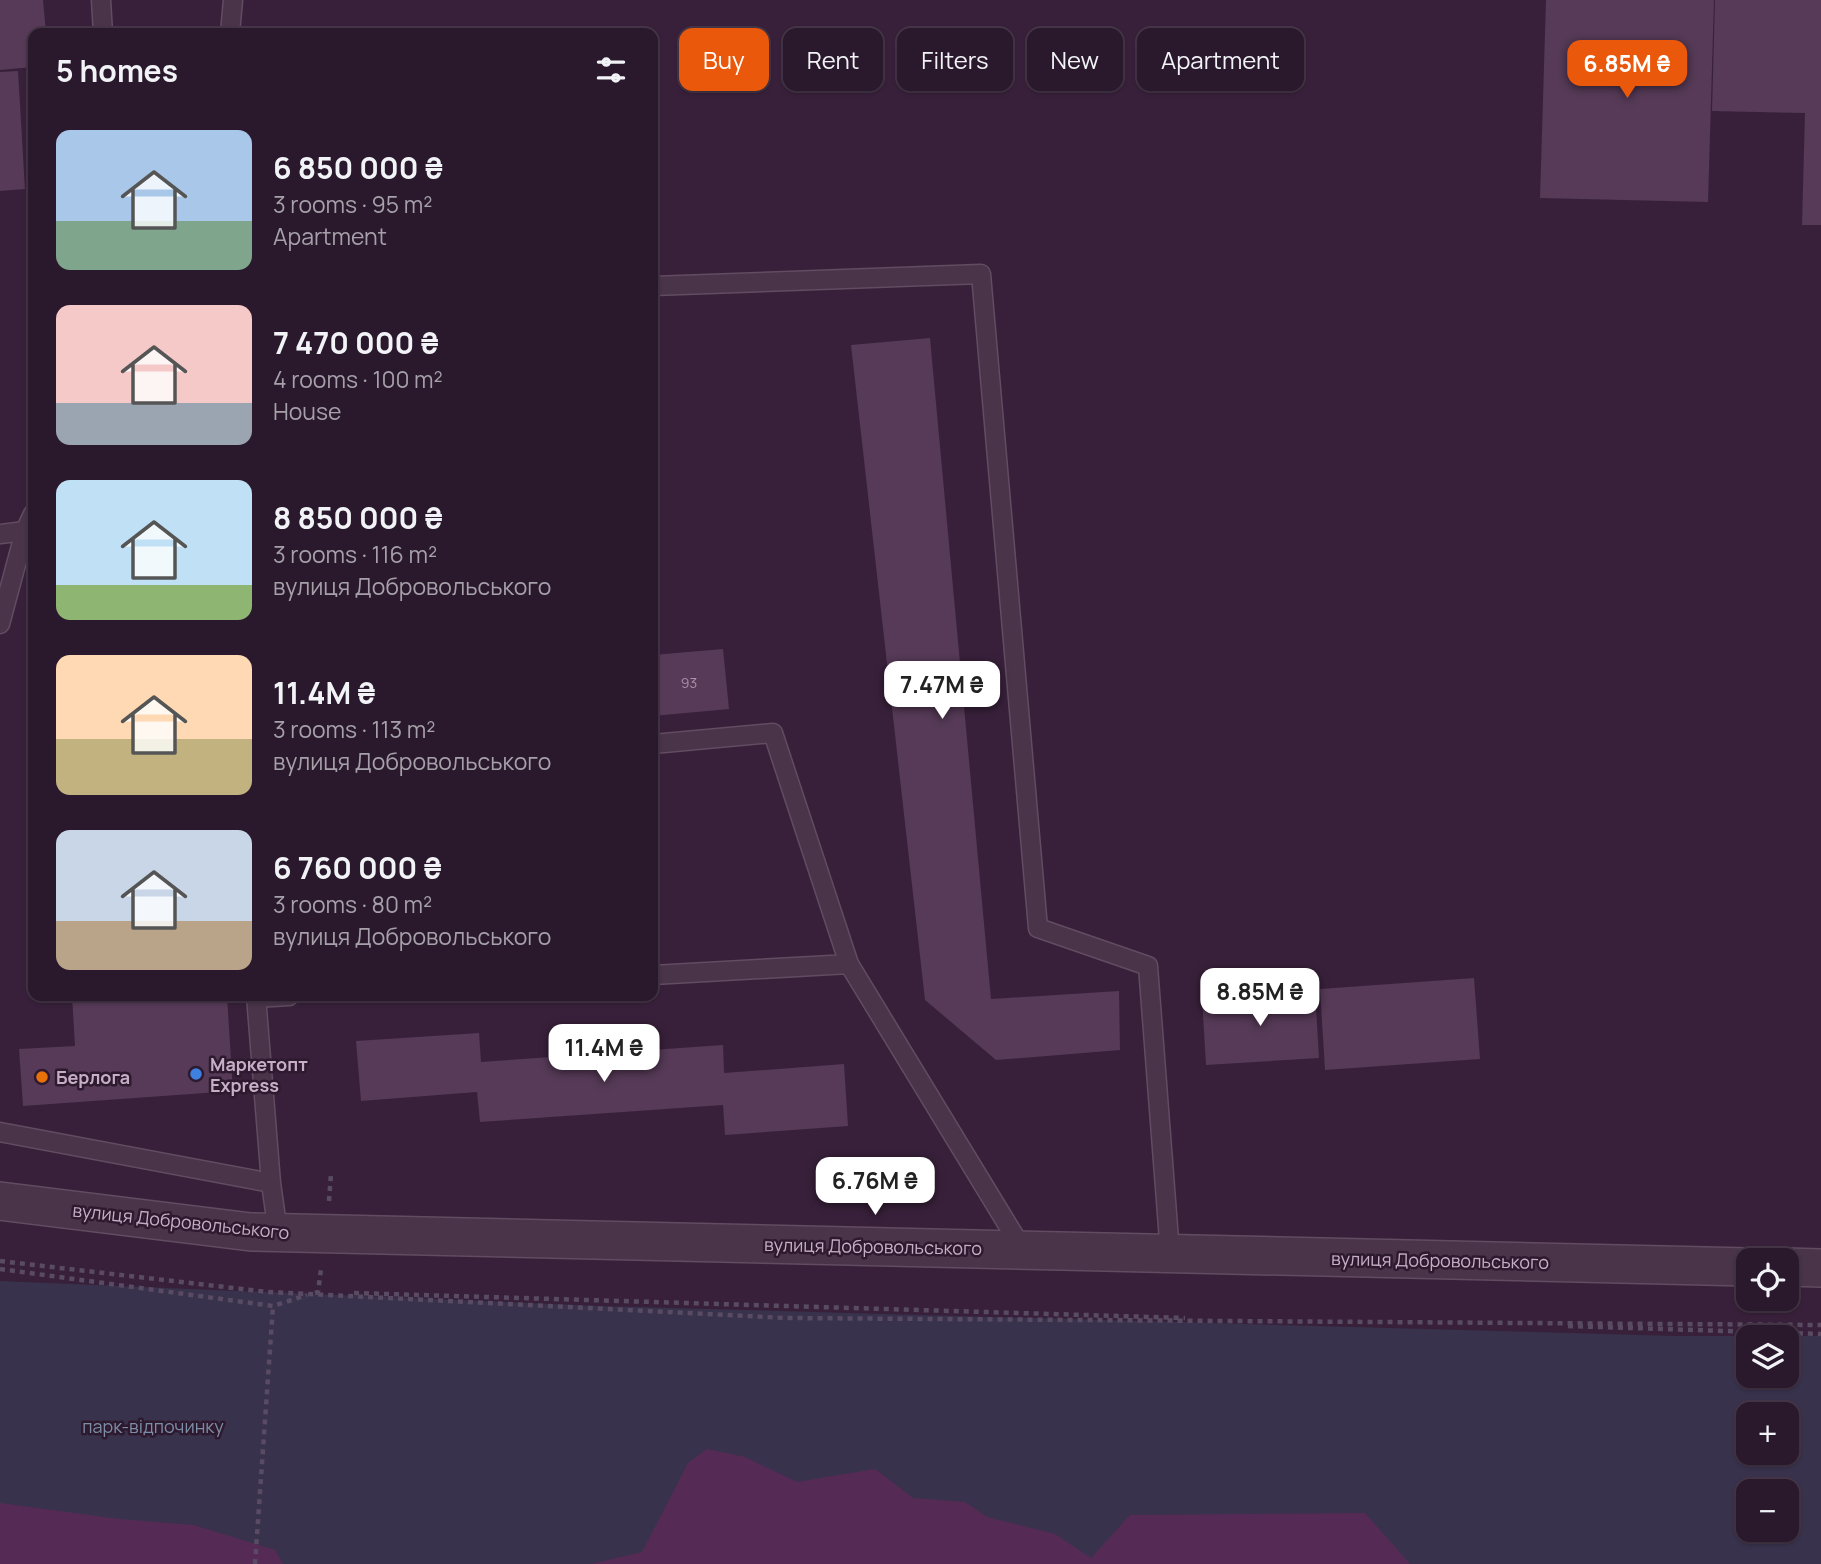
<!DOCTYPE html>
<meta charset="utf-8">
<style>
body{margin:0;font-family:Manrope,sans-serif;background:#362538;color:#f1f3f6;height:100vh;display:flex;flex-direction:column;font-size:26px;white-space:nowrap}
*{box-sizing:border-box;margin:0}
p{font-size:23px;color:#a5a0a9}
.icon{flex:none;width:38px;height:38px;fill:none;stroke:currentColor;stroke-width:2;stroke-linecap:round;stroke-linejoin:round}
.map{position:relative;flex:1;overflow:hidden}
.panel{position:absolute;left:28px;top:28px;width:630px;height:973px;display:flex;flex-direction:column;background:#2a182c;border-radius:14px;box-shadow:0 2px 5px #0004,0 0 0 2px #463748}
.panel>*{flex:none}
.hud{position:absolute;left:679px;top:28px;width:665px;height:63px;display:flex;gap:14px}
.controls{position:absolute;left:1736px;top:1248px;display:grid;gap:14px}
.controls a{display:grid;place-items:center;width:63px;height:63px;border-radius:14px;background:#2a182c;box-shadow:0 2px 5px #0004,0 0 0 2px #463748;font-size:35px}
.price{position:absolute;translate:-50% -60px;padding:0 16px;border-radius:14px;background:#fff;color:#222;font-size:23px;line-height:46px;filter:drop-shadow(0 2px 4px #0008)}
.price::after{content:'';position:absolute;left:50%;top:42px;width:21px;height:16px;margin-left:-10px;background:inherit;clip-path:polygon(0 0,100% 0,50% 100%)}
.price.active{background:#ea580c;color:#fff}
ul{padding:0;list-style:none}
li{display:flex;align-items:center;gap:21px;height:175px;padding:0 28px}
li span{display:grid;place-items:center;flex:none;width:196px;height:140px;border-radius:14px;color:#555}
li>.icon{margin-inline-start:auto}
span .icon{width:84px;height:84px;fill:#fffc;stroke-width:1}
li b{font-size:30px}
h2{display:flex;justify-content:space-between;align-items:center;height:84px;padding:0 28px;font-size:30px}
.tag{padding:0 24px;border-radius:14px;background:#2a182c;box-shadow:0 2px 5px #0004,0 0 0 2px #463748;font-size:24px;line-height:63px}
.tag.active{background:#ea580c;color:#fff}
.map>svg:first-child{display:block}
.green{fill:#38324c;fill-rule:evenodd}
.water{fill:#552b56}
.building{fill:#563a57}
.lines{fill:none;stroke-linecap:round;stroke-linejoin:round}
.lane-casing{stroke:#614c62;stroke-width:21}
.street-casing{stroke:#614c62;stroke-width:40}
.path{stroke:#584b63;stroke-width:4.5;stroke-dasharray:5 5;stroke-linecap:butt}
.lane{stroke:#49344a;stroke-width:18}
.street{stroke:#49344a;stroke-width:37}
.shop-dot{fill:#3f7fe0;stroke:#2e1a2f;stroke-width:2.5}
.food-dot{fill:#e8710a;stroke:#2e1a2f;stroke-width:2.5}
.labels{text-anchor:middle;dominant-baseline:central;stroke-width:5;stroke-linejoin:round;paint-order:stroke}
.number-label{font-size:14px;fill:#aa92aa}
.poi-label{font-size:18px;font-weight:bold;fill:#c6afc6;stroke:#2e1a2f;text-anchor:start}
.street-label{font-size:18px;fill:#c6afc6;stroke:#2e1a2f}
.park-label{font-size:18px;fill:#7c8ea7;stroke:#2e1a2f}
</style>
<div class="map">
<svg width="1821" height="1564" viewBox="0 0 1821 1564">
<rect width="100%" height="100%" fill="#38203a"/>
<!-- green -->
<path class="green" d="M 0,1281 L 600,1306 L 1675,1336 L 1821,1336 L 1821,1564 L 0,1564 ZM 1748,1337 L 1787,1337 L 1787,1376 L 1748,1376 ZM 1748,1414 L 1787,1414 L 1787,1452 L 1748,1452 ZM 1748,1491 L 1787,1491 L 1787,1530 L 1748,1530 Z"/>
<!-- water -->
<path class="water" d="M 707,1449 L 745,1457 L 797,1482 L 875,1469 L 913,1498 L 965,1502 L 987,1517 L 1055,1534 L 1091,1558 L 1130,1515 L 1365,1513 L 1410,1564 L 591,1564 L 642,1552 L 688,1463 Z
M 0,1503 L 119,1519 L 194,1525 L 275,1550 L 283,1564 L 0,1564 Z"/>
<!-- building -->
<path class="building" d="M 0,0 L 43,0 L 46,33 L 33,33 L 33,67 L 0,70 Z
M 1546,0 L 1714,0 L 1708,202 L 1540,198 Z
M 1715,0 L 1821,0 L 1821,225 L 1802,225 L 1805,113 L 1712,111 Z
M 18,71 L 25,189 L 0,191 L 0,72 Z
M 930,338 L 991,999 L 1119,991 L 1120,1050 L 996,1060 L 925,1000 L 851,345 Z
M 723,649 L 729,709 L 653,716 L 653,655 Z
M 1474,978 L 1480,1059 L 1325,1070 L 1320,989 Z
M 1315,991 L 1319,1058 L 1206,1065 L 1202,998 Z
M 72,996 L 227,996 L 233,1091 L 23,1106 L 19,1049 L 75,1046 Z
M 479,1033 L 481,1062 L 723,1045 L 724,1073 L 844,1064 L 848,1126 L 725,1135 L 723,1105 L 480,1122 L 477,1092 L 361,1101 L 356,1041 Z"/>
<g class="lines">
<defs>
<path id="lane" d="M 101,0 L 103,33
M 230,33 L 233,0
M 653,286 L 981,274 L 1038,928 L 1148,966 L 1170,1253
M 0,534 L 25,531
M 0,624 L 25,531 L 33,514
M 653,744 L 773,733 L 849,964
M 653,975 L 849,964 L 1023,1250
M 256,996 L 271,1183
M 256,998 L 289,996
M 0,1132 L 271,1183 L 278,1233"/>
<path id="street" d="M 0,1201 L 251,1232 L 1748,1267
M 1787,1267 L 1821,1268"/>
</defs>
<!-- lane casing -->
<use href="#lane" class="lane-casing"/>
<!-- street casing -->
<use href="#street" class="street-casing"/>
<!-- path -->
<path class="path" d="M 329,1201 L 331,1174
M 0,1261 L 268,1292 L 785,1318 L 1821,1325
M 0,1269 L 273,1306 L 307,1295
M 315,1293 L 318,1292 L 321,1269
M 354,1293 L 1185,1318
M 1568,1326 L 1821,1334
M 255,1564 L 273,1306"/>
<!-- lane -->
<use href="#lane" class="lane"/>
<!-- street -->
<use href="#street" class="street"/>
</g>
<!-- markers -->
<circle class="shop-dot" cx="196" cy="1074" r="7"/>
<circle class="food-dot" cx="42" cy="1077" r="7"/>
<g class="labels">
<!-- number labels -->
<g class="number-label">
<text x="689" y="682">93</text>
</g>
<!-- poi labels -->
<g class="poi-label">
<text x="210" y="1064">Маркетопт<tspan x="210" dy="21">Express</tspan></text>
<text x="56" y="1077">Берлога</text>
</g>
<!-- street labels -->
<g class="street-label">
<text transform="translate(181 1221) rotate(6)">вулиця Добровольського</text>
<text transform="translate(873 1246) rotate(1)">вулиця Добровольського</text>
<text transform="translate(1440 1260) rotate(1)">вулиця Добровольського</text>
</g>
<!-- park labels -->
<g class="park-label">
<text x="153" y="1426">парк-відпочинку</text>
</g>
</g>
</svg>
<div class="controls">
<a><svg class="icon" aria-label="locate" viewBox="0 0 24 24"><circle cx="12" cy="12" r="6"/><path d="M12 2v4M12 18v4M2 12h4M18 12h4"/></svg></a>
<a><svg class="icon" aria-label="layers" viewBox="0 0 24 24"><path d="M12 4l9 5-9 5-9-5zM3 14l9 5 9-5"/></svg></a>
<a>+</a>
<a>−</a>
</div>
<b class="price active" style="left:1627px;top:100px">6.85M ₴</b>
<b class="price" style="left:942px;top:721px">7.47M ₴</b>
<b class="price" style="left:1260px;top:1028px">8.85M ₴</b>
<b class="price" style="left:604px;top:1084px">11.4M ₴</b>
<b class="price" style="left:875px;top:1217px">6.76M ₴</b>
<div class="hud">
<a class="tag active">Buy</a>
<a class="tag">Rent</a>
<a class="tag">Filters</a>
<a class="tag">New</a>
<a class="tag">Apartment</a>
</div>
<section class="panel">
<h2>5 homes<svg class="icon" aria-label="filters" viewBox="0 0 24 24"><path d="M4 7h16M4 17h16"/><circle cx="9" cy="7" r="2"/><circle cx="15" cy="17" r="2"/></svg></h2>
<ul>
<li><span style="background:linear-gradient(#a9c7e8 65%,#7fa58c 0)"><svg class="icon" aria-label="home" viewBox="0 0 24 24"><path d="M3 11l9-7 9 7M6 9v11h12V9"/></svg></span><div><b>6 850 000 ₴</b><p>3 rooms · 95 m²</p><p>Apartment</p></div></li>
<li><span style="background:linear-gradient(#f6c9c9 70%,#9aa5b1 0)"><svg class="icon" aria-label="home" viewBox="0 0 24 24"><path d="M3 11l9-7 9 7M6 9v11h12V9"/></svg></span><div><b>7 470 000 ₴</b><p>4 rooms · 100 m²</p><p>House</p></div></li>
<li><span style="background:linear-gradient(#bfe0f5 75%,#8fb573 0)"><svg class="icon" aria-label="home" viewBox="0 0 24 24"><path d="M3 11l9-7 9 7M6 9v11h12V9"/></svg></span><div><b>8 850 000 ₴</b><p>3 rooms · 116 m²</p><p>вулиця Добровольського</p></div></li>
<li><span style="background:linear-gradient(#ffd9b3 60%,#c2b280 0)"><svg class="icon" aria-label="home" viewBox="0 0 24 24"><path d="M3 11l9-7 9 7M6 9v11h12V9"/></svg></span><div><b>11.4M ₴</b><p>3 rooms · 113 m²</p><p>вулиця Добровольського</p></div></li>
<li><span style="background:linear-gradient(#c9d6e8 65%,#b9a48a 0)"><svg class="icon" aria-label="home" viewBox="0 0 24 24"><path d="M3 11l9-7 9 7M6 9v11h12V9"/></svg></span><div><b>6 760 000 ₴</b><p>3 rooms · 80 m²</p><p>вулиця Добровольського</p></div></li>
</ul>
</section>
</div>
